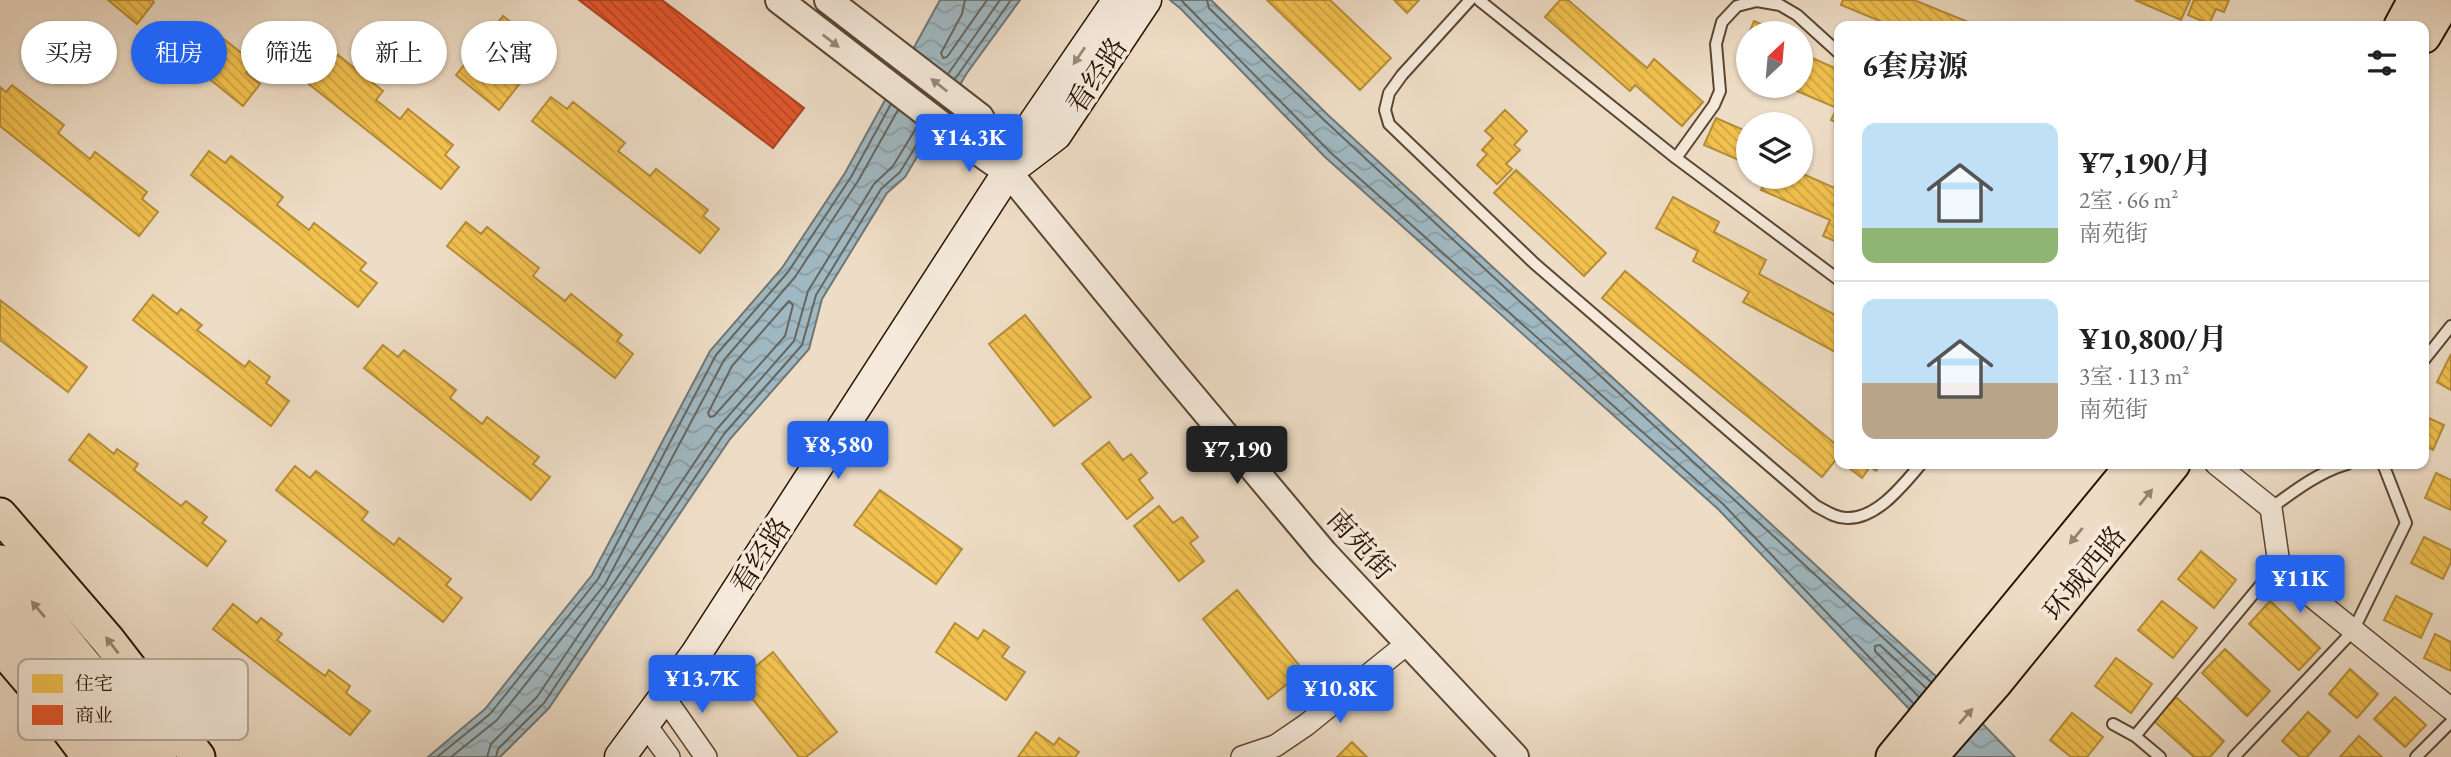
<!DOCTYPE html>
<html lang="zh">
<meta charset="utf-8">
<style>
body{margin:0;font-family:"EB Garamond","Noto Serif SC",serif;background:#f6f6f6;color:#202124;height:100vh;display:flex;flex-direction:column;font-size:26px;white-space:nowrap}
*{box-sizing:border-box;margin:0}
p{font-size:23px;color:#757577}
.icon{flex:none;width:38px;height:38px;fill:none;stroke:currentColor;stroke-width:2;stroke-linecap:round;stroke-linejoin:round}
.map{position:relative;flex:1;overflow:hidden}
.sheet{position:absolute;left:1834px;top:21px;width:595px;height:448px;display:flex;flex-direction:column;background:#fff;border-radius:14px;box-shadow:0 2px 5px #0004}
.sheet>*{flex:none}
.hud{position:absolute;left:21px;top:21px;width:665px;height:63px;display:flex;gap:14px}
.needle{width:46px;rotate:26deg}
.fabs{position:absolute;left:1736px;top:21px;display:grid;gap:14px}
.fabs a{display:grid;place-items:center;width:77px;height:77px;border-radius:50%;background:#fff;box-shadow:0 2px 5px #0004;font-size:35px}
.price{position:absolute;translate:-50% -60px;padding:0 16px;border-radius:7px;background:#2563eb;color:#fff;font-size:23px;line-height:46px;filter:drop-shadow(0 2px 4px #0008)}
.price::after{content:'';position:absolute;left:50%;top:42px;width:21px;height:16px;margin-left:-10px;background:inherit;clip-path:polygon(0 0,100% 0,50% 100%)}
.price.on{background:#222;color:#fff}
ul{padding:0;list-style:none}
li{display:flex;align-items:center;gap:21px;height:175px;padding:0 28px}
li+li{border-top:2px solid #e0e0e0}
li span{display:grid;place-items:center;flex:none;width:196px;height:140px;border-radius:14px;color:#555}
li>.icon{margin-inline-start:auto}
span .icon{width:84px;height:84px;fill:#fffc;stroke-width:1}
li b{font-size:30px}
h2{display:flex;justify-content:space-between;align-items:center;height:84px;padding:0 28px;font-size:30px}
.pill{padding:0 24px;border-radius:32px;background:#fff;box-shadow:0 2px 5px #0004;font-size:24px;line-height:63px}
.pill.on{background:#2563eb;color:#fff}
.map>svg:first-child{display:block}
.water{fill:url(#water-waves);stroke:#717674;stroke-width:2}
.homes{fill:url(#homes-back-hatch);stroke:#b68d37;stroke-width:2}
.shops{fill:url(#shops-back-hatch);stroke:#ac4320;stroke-width:2}
.lines{fill:none;stroke-linecap:round;stroke-linejoin:round}
.shore{stroke:#656660;stroke-width:2}
.service-casing{stroke:#5b4632;stroke-width:14}
.minor-casing{stroke:#5b4632;stroke-width:24}
.tertiary-casing{stroke:#5b4632;stroke-width:30}
.secondary-casing{stroke:#2a1400;stroke-width:33}
.primary-casing{stroke:#2a1400;stroke-width:37}
.trunk-casing{stroke:#2a1400;stroke-width:38}
.service{stroke:#f4e9da;stroke-width:10}
.minor{stroke:#f4e9da;stroke-width:21}
.tertiary{stroke:#f4e9da;stroke-width:26}
.secondary{stroke:#f4e9da;stroke-width:30}
.primary{stroke:#eeddc6;stroke-width:33}
.trunk{stroke:#eeddc6;stroke-width:35}
.oneway{fill:#998978}
.oneway2{fill:#96836d}
.labels{text-anchor:middle;dominant-baseline:central;stroke-width:7;stroke-linejoin:round;paint-order:stroke}
.street-label{font-size:28px;fill:#2a1400;stroke:#f4e9da}
.key{fill:#f4e9da;stroke:#b7a999;stroke-width:2}
.key-label{font-size:19px;fill:#2a1400}
</style>
<div class="map">
<svg width="2451" height="757" viewBox="0 0 2451 757">
<defs>
<pattern id="water-waves" width="16" height="10" patternUnits="userSpaceOnUse" patternTransform="scale(1.75)"><rect width="16" height="10" fill="#a0b8c1"/><path d="M0 5q4-4 8 0t8 0" fill="none" stroke="#8a9da4"/></pattern>
<pattern id="homes-back-hatch" width="6" height="6" patternUnits="userSpaceOnUse" patternTransform="scale(1.75)"><rect width="6" height="6" fill="#f2c14e"/><path d="M-1 5l2 2M0 0l6 6M5-1l2 2" fill="none" stroke="#d0a542"/></pattern>
<pattern id="shops-back-hatch" width="6" height="6" patternUnits="userSpaceOnUse" patternTransform="scale(1.75)"><rect width="6" height="6" fill="#e4572e"/><path d="M-1 5l2 2M0 0l6 6M5-1l2 2" fill="none" stroke="#b94725"/></pattern>
</defs>
<rect width="100%" height="100%" fill="#eeddc6"/>
<filter id="stains"><feTurbulence type="fractalNoise" baseFrequency=".00286" numOctaves="4"/><feColorMatrix values="0 0 0 0 .2 0 0 0 0 .09 0 0 0 0 .02 0 0 0 .5 -.17"/></filter>
<radialGradient id="worn" r=".72"><stop offset=".6" stop-color="#630" stop-opacity="0"/><stop offset="1" stop-color="#630" stop-opacity=".3"/></radialGradient>
<!-- water -->
<path class="water" d="M 940,0 L 1020,0 L 967,73 L 905,177 L 887,193 L 822,299 L 809,349 L 730,439 L 549,708 L 500,757 L 428,757 L 485,709 L 592,575 L 710,351 L 782,268 L 845,173 Z
M 1170,0 L 1211,0 L 1328,115 L 1940,680 L 2015,757 L 1955,757 L 1718,509 L 1325,157 L 1181,9 Z"/>
<!-- homes -->
<path class="homes" d="M 108,0 L 152,0 L 154,2 L 137,24 Z
M 591,0 L 637,0 L 641,3 L 643,0 L 653,0 L 666,11 L 661,17 L 686,35 L 667,60 Z
M 1267,0 L 1330,0 L 1391,58 L 1360,90 Z
M 1394,0 L 1419,0 L 1407,13 Z
M 1560,0 L 1568,0 L 1647,68 L 1654,59 L 1703,102 L 1682,126 L 1635,85 L 1630,91 L 1545,17 Z
M 1843,0 L 1914,0 L 1978,26 L 1892,26 L 1841,5 Z
M 2135,0 L 2190,0 L 2181,20 Z
M 2194,0 L 2229,0 L 2224,12 L 2216,9 L 2209,24 L 2188,15 Z
M 503,16 L 546,50 L 499,110 L 456,75 Z
M 1754,21 L 1781,33 L 1749,33 Z
M 188,26 L 202,37 L 210,28 L 254,63 L 246,73 L 260,84 L 243,106 L 171,48 Z
M 1748,34 L 1748,56 L 1740,52 Z
M 1801,53 L 1839,70 L 1839,124 L 1831,120 L 1837,108 L 1785,86 L 1801,86 Z
M 317,55 L 330,65 L 338,55 L 383,91 L 376,100 L 400,119 L 408,109 L 453,145 L 445,155 L 459,167 L 441,189 L 300,77 Z
M 721,60 L 741,75 L 746,68 L 780,94 L 774,102 L 794,117 L 775,141 L 703,85 Z
M 12,85 L 64,125 L 58,133 L 90,159 L 95,152 L 147,192 L 142,199 L 158,212 L 139,236 L 0,126 L 0,87 L 6,92 Z
M 551,97 L 567,109 L 573,102 L 625,143 L 618,151 L 650,176 L 656,169 L 708,210 L 703,216 L 719,229 L 700,253 L 532,121 Z
M 1505,110 L 1527,131 L 1514,145 L 1520,150 L 1506,164 L 1512,169 L 1497,184 L 1477,165 L 1487,154 L 1482,150 L 1493,138 L 1485,131 Z
M 1716,118 L 1748,132 L 1748,164 L 1704,145 Z
M 209,151 L 225,163 L 231,156 L 283,197 L 277,205 L 309,230 L 314,223 L 366,263 L 360,270 L 377,283 L 358,307 L 191,175 Z
M 1516,170 L 1606,253 L 1584,276 L 1494,193 Z
M 1801,173 L 1839,190 L 1834,204 L 1839,206 L 1839,243 L 1823,236 L 1830,220 L 1761,190 L 1767,177 L 1801,177 Z
M 1673,197 L 1719,222 L 1714,232 L 1766,260 L 1759,274 L 1839,317 L 1839,354 L 1743,302 L 1749,292 L 1693,261 L 1698,251 L 1656,228 Z
M 466,222 L 481,234 L 487,227 L 539,268 L 533,276 L 565,301 L 571,294 L 622,335 L 617,341 L 633,354 L 615,378 L 447,246 Z
M 1625,271 L 1839,447 L 1839,456 L 1822,477 L 1602,298 Z
M 153,295 L 177,314 L 181,309 L 202,325 L 197,330 L 245,367 L 249,361 L 270,377 L 266,383 L 289,401 L 271,426 L 133,320 Z
M 0,300 L 87,367 L 68,392 L 0,340 Z
M 1025,315 L 1091,397 L 1054,426 L 989,344 Z
M 383,345 L 398,357 L 404,350 L 456,390 L 450,398 L 482,424 L 487,417 L 539,457 L 533,464 L 550,477 L 531,500 L 364,368 Z
M 2451,354 L 2451,390 L 2437,382 Z
M 2424,416 L 2444,425 L 2433,450 L 2424,445 Z
M 89,434 L 114,454 L 117,449 L 138,464 L 134,470 L 181,506 L 186,501 L 207,517 L 202,523 L 226,541 L 207,566 L 69,460 Z
M 1109,442 L 1123,460 L 1131,454 L 1147,473 L 1139,480 L 1153,498 L 1127,519 L 1082,464 Z
M 1844,464 L 1881,464 L 1876,471 L 1870,467 L 1862,478 Z
M 295,466 L 310,478 L 316,471 L 368,512 L 362,520 L 394,545 L 399,538 L 451,579 L 446,585 L 462,598 L 443,622 L 276,490 Z
M 2436,473 L 2451,480 L 2451,510 L 2425,498 Z
M 880,490 L 962,549 L 936,584 L 854,525 Z
M 1159,506 L 1173,523 L 1182,517 L 1198,537 L 1190,543 L 1204,561 L 1179,581 L 1134,526 Z
M 2424,537 L 2451,550 L 2451,562 L 2443,579 L 2411,563 Z
M 2201,551 L 2236,580 L 2214,608 L 2178,579 Z
M 1237,590 L 1304,671 L 1268,699 L 1203,619 Z
M 2396,596 L 2432,614 L 2421,638 L 2384,620 Z
M 2162,601 L 2197,628 L 2173,658 L 2138,630 Z
M 2270,601 L 2320,648 L 2299,670 L 2249,624 Z
M 233,604 L 257,623 L 261,618 L 282,634 L 277,640 L 325,676 L 329,670 L 350,686 L 346,693 L 370,711 L 350,735 L 213,629 Z
M 955,623 L 978,639 L 984,630 L 1009,647 L 1002,657 L 1025,672 L 1006,700 L 936,652 Z
M 2435,634 L 2451,642 L 2451,671 L 2424,658 Z
M 2225,649 L 2270,691 L 2247,716 L 2202,673 Z
M 773,652 L 837,732 L 806,757 L 799,757 L 738,681 Z
M 2116,658 L 2152,684 L 2131,713 L 2095,686 Z
M 2350,669 L 2378,694 L 2357,718 L 2329,694 Z
M 2176,697 L 2224,741 L 2210,757 L 2194,757 L 2154,721 Z
M 2395,697 L 2426,725 L 2405,747 L 2374,719 Z
M 2308,712 L 2330,731 L 2307,757 L 2300,757 L 2282,741 Z
M 2072,713 L 2103,737 L 2087,757 L 2071,757 L 2050,740 Z
M 1036,732 L 1054,745 L 1059,738 L 1079,752 L 1075,757 L 1018,757 Z
M 2359,736 L 2382,757 L 2340,757 Z
M 1352,742 L 1367,757 L 1337,757 Z"/>
<!-- shops -->
<path class="shops" d="M 579,0 L 662,0 L 804,108 L 773,148 Z"/>
<g class="lines">
<!-- shore -->
<path class="shore" d="M 965,0 L 962,14 L 941,53 L 943,58 L 947,57 L 987,0
M 1181,0 L 1330,152 L 1723,504 L 1913,703
M 1207,0 L 1209,8 L 1324,120 L 1931,682
M 948,74 L 1000,0
M 955,79 L 1011,0
M 789,301 L 793,305 L 785,336 L 714,416 L 710,417 L 708,413 L 732,366 Z
M 1919,697 L 1875,651 L 1875,646 L 1880,645 L 1926,688
M 437,757 L 490,714 L 598,579 L 716,355 L 788,272 L 851,177 L 891,104
M 451,757 L 497,720 L 605,584 L 724,360 L 795,277 L 858,181 L 898,110
M 487,757 L 491,744 L 537,697 L 717,429 L 794,341 L 808,291 L 874,184 L 893,166 L 918,125
M 496,757 L 498,749 L 544,703 L 724,434 L 802,345 L 816,295 L 881,189 L 900,172 L 925,131"/>
<defs>
<path id="service" d="M 1470,0 L 1402,75 L 1389,93 L 1385,110 L 1389,124 L 1535,264 L 1816,506 C 1826,511 1835,518 1847,518 C 1877,519 1903,485 1921,464
M 1479,0 L 1676,158 L 1839,280
M 1676,158 L 1714,105 L 1720,91 L 1716,44 L 1722,22 L 1737,6 L 1757,1 L 1780,5 L 1797,15 L 1839,53
M 2424,360 L 2451,326
M 2271,508 C 2294,491 2319,472 2347,464
M 2113,724 L 2135,736 L 2160,757
M 2135,736 L 2279,563
M 2234,757 L 2353,631 L 2406,523 L 2383,464
M 2416,757 L 2451,722"/>
<path id="minor" d="M 2216,464 L 2271,508 L 2280,571 L 2451,709
M 664,697 L 706,757
M 645,724 L 669,757
M 1242,757 L 1275,746 L 1306,725 L 1408,643"/>
<path id="tertiary" d="M 779,0 L 956,136 L 1006,171
M 828,0 L 980,117 L 1008,172 L 1168,367 L 1324,553 L 1515,757"/>
<path id="secondary" d="M 1014,167 L 1056,135 L 1146,0
M 620,757 L 696,654 L 1008,172 L 1031,127 L 1118,0"/>
<path id="primary" d="M 2401,26 L 2415,0
M 2424,36 L 2445,0
M 0,515 L 108,640 L 198,757
M 0,646 L 47,701 L 89,757
M 1893,757 L 2134,464
M 1930,757 L 1995,683 L 2173,464"/>
<path id="trunk" d="M 0,563 L 159,757
M 0,607 L 125,757"/>
</defs>
<!-- service casing -->
<use href="#service" class="service-casing"/>
<!-- minor casing -->
<use href="#minor" class="minor-casing"/>
<!-- tertiary casing -->
<use href="#tertiary" class="tertiary-casing"/>
<!-- secondary casing -->
<use href="#secondary" class="secondary-casing"/>
<!-- primary casing -->
<use href="#primary" class="primary-casing"/>
<!-- trunk casing -->
<use href="#trunk" class="trunk-casing"/>
<!-- service -->
<use href="#service" class="service"/>
<!-- minor -->
<use href="#minor" class="minor"/>
<!-- tertiary -->
<use href="#tertiary" class="tertiary"/>
<!-- secondary -->
<use href="#secondary" class="secondary"/>
<!-- primary -->
<use href="#primary" class="primary"/>
<!-- trunk -->
<use href="#trunk" class="trunk"/>
</g>
<!-- one-way arrows -->
<defs><path id="oneway-solid" d="M-6-.8H1V-3.2L6.5 0L1 3.2V.8H-6Z" transform="scale(1.75)"/></defs>
<g class="oneway">
<use href="#oneway-solid" transform="translate(831 41) rotate(38)"/>
<use href="#oneway-solid" transform="translate(1079 56) rotate(124)"/>
<use href="#oneway-solid" transform="translate(939 85) rotate(-142)"/>
</g>
<g class="oneway2">
<use href="#oneway-solid" transform="translate(2146 497) rotate(-51)"/>
<use href="#oneway-solid" transform="translate(2076 536) rotate(129)"/>
<use href="#oneway-solid" transform="translate(38 609) rotate(-130)"/>
<use href="#oneway-solid" transform="translate(112 645) rotate(-128)"/>
<use href="#oneway-solid" transform="translate(1966 716) rotate(-49)"/>
</g>
<g class="labels">
<!-- street labels -->
<g class="street-label">
<text transform="translate(1096 75) rotate(-56)">看经路</text>
<text transform="translate(1361 544) rotate(48)">南苑街</text>
<text transform="translate(760 555) rotate(-57)">看经路</text>
<text transform="translate(2084 573) rotate(-51)">环城西路</text>
</g>
</g>
<!-- legend -->
<rect x="18" y="659" width="230" height="81" rx="10" class="key"/>
<rect x="32" y="674" width="31" height="19" fill="#f2c14e"/>
<rect x="32" y="705" width="31" height="20" fill="#e4572e"/>
<g class="key-label">
<text x="75" y="690">住宅</text>
<text x="75" y="722">商业</text>
</g>
<rect width="100%" height="100%" filter="url(#stains)"/>
<rect width="100%" height="100%" fill="url(#worn)"/>
</svg>
<div class="fabs">
<a><svg class="needle" viewBox="-14 -14 28 28"><path d="M0-13l5 13h-10z" fill="#e53935"/><path d="M0 13l5-13h-10z" fill="#757577"/></svg></a>
<a><svg class="icon" aria-label="layers" viewBox="0 0 24 24"><path d="M12 4l9 5-9 5-9-5zM3 14l9 5 9-5"/></svg></a>
</div>
<b class="price" style="left:969px;top:174px">¥14.3K</b>
<b class="price" style="left:838px;top:481px">¥8,580</b>
<b class="price on" style="left:1237px;top:486px">¥7,190</b>
<b class="price" style="left:2300px;top:615px">¥11K</b>
<b class="price" style="left:702px;top:715px">¥13.7K</b>
<b class="price" style="left:1340px;top:725px">¥10.8K</b>
<div class="hud">
<a class="pill">买房</a>
<a class="pill on">租房</a>
<a class="pill">筛选</a>
<a class="pill">新上</a>
<a class="pill">公寓</a>
</div>
<section class="sheet">
<h2>6套房源<svg class="icon" aria-label="filters" viewBox="0 0 24 24"><path d="M4 7h16M4 17h16"/><circle cx="9" cy="7" r="2"/><circle cx="15" cy="17" r="2"/></svg></h2>
<ul>
<li><span style="background:linear-gradient(#bfe0f5 75%,#8fb573 0)"><svg class="icon" aria-label="home" viewBox="0 0 24 24"><path d="M3 11l9-7 9 7M6 9v11h12V9"/></svg></span><div><b>¥7,190/月</b><p>2室 · 66 m²</p><p>南苑街</p></div></li>
<li><span style="background:linear-gradient(#bfe0f5 60%,#b9a48a 0)"><svg class="icon" aria-label="home" viewBox="0 0 24 24"><path d="M3 11l9-7 9 7M6 9v11h12V9"/></svg></span><div><b>¥10,800/月</b><p>3室 · 113 m²</p><p>南苑街</p></div></li>
</ul>
</section>
</div>
